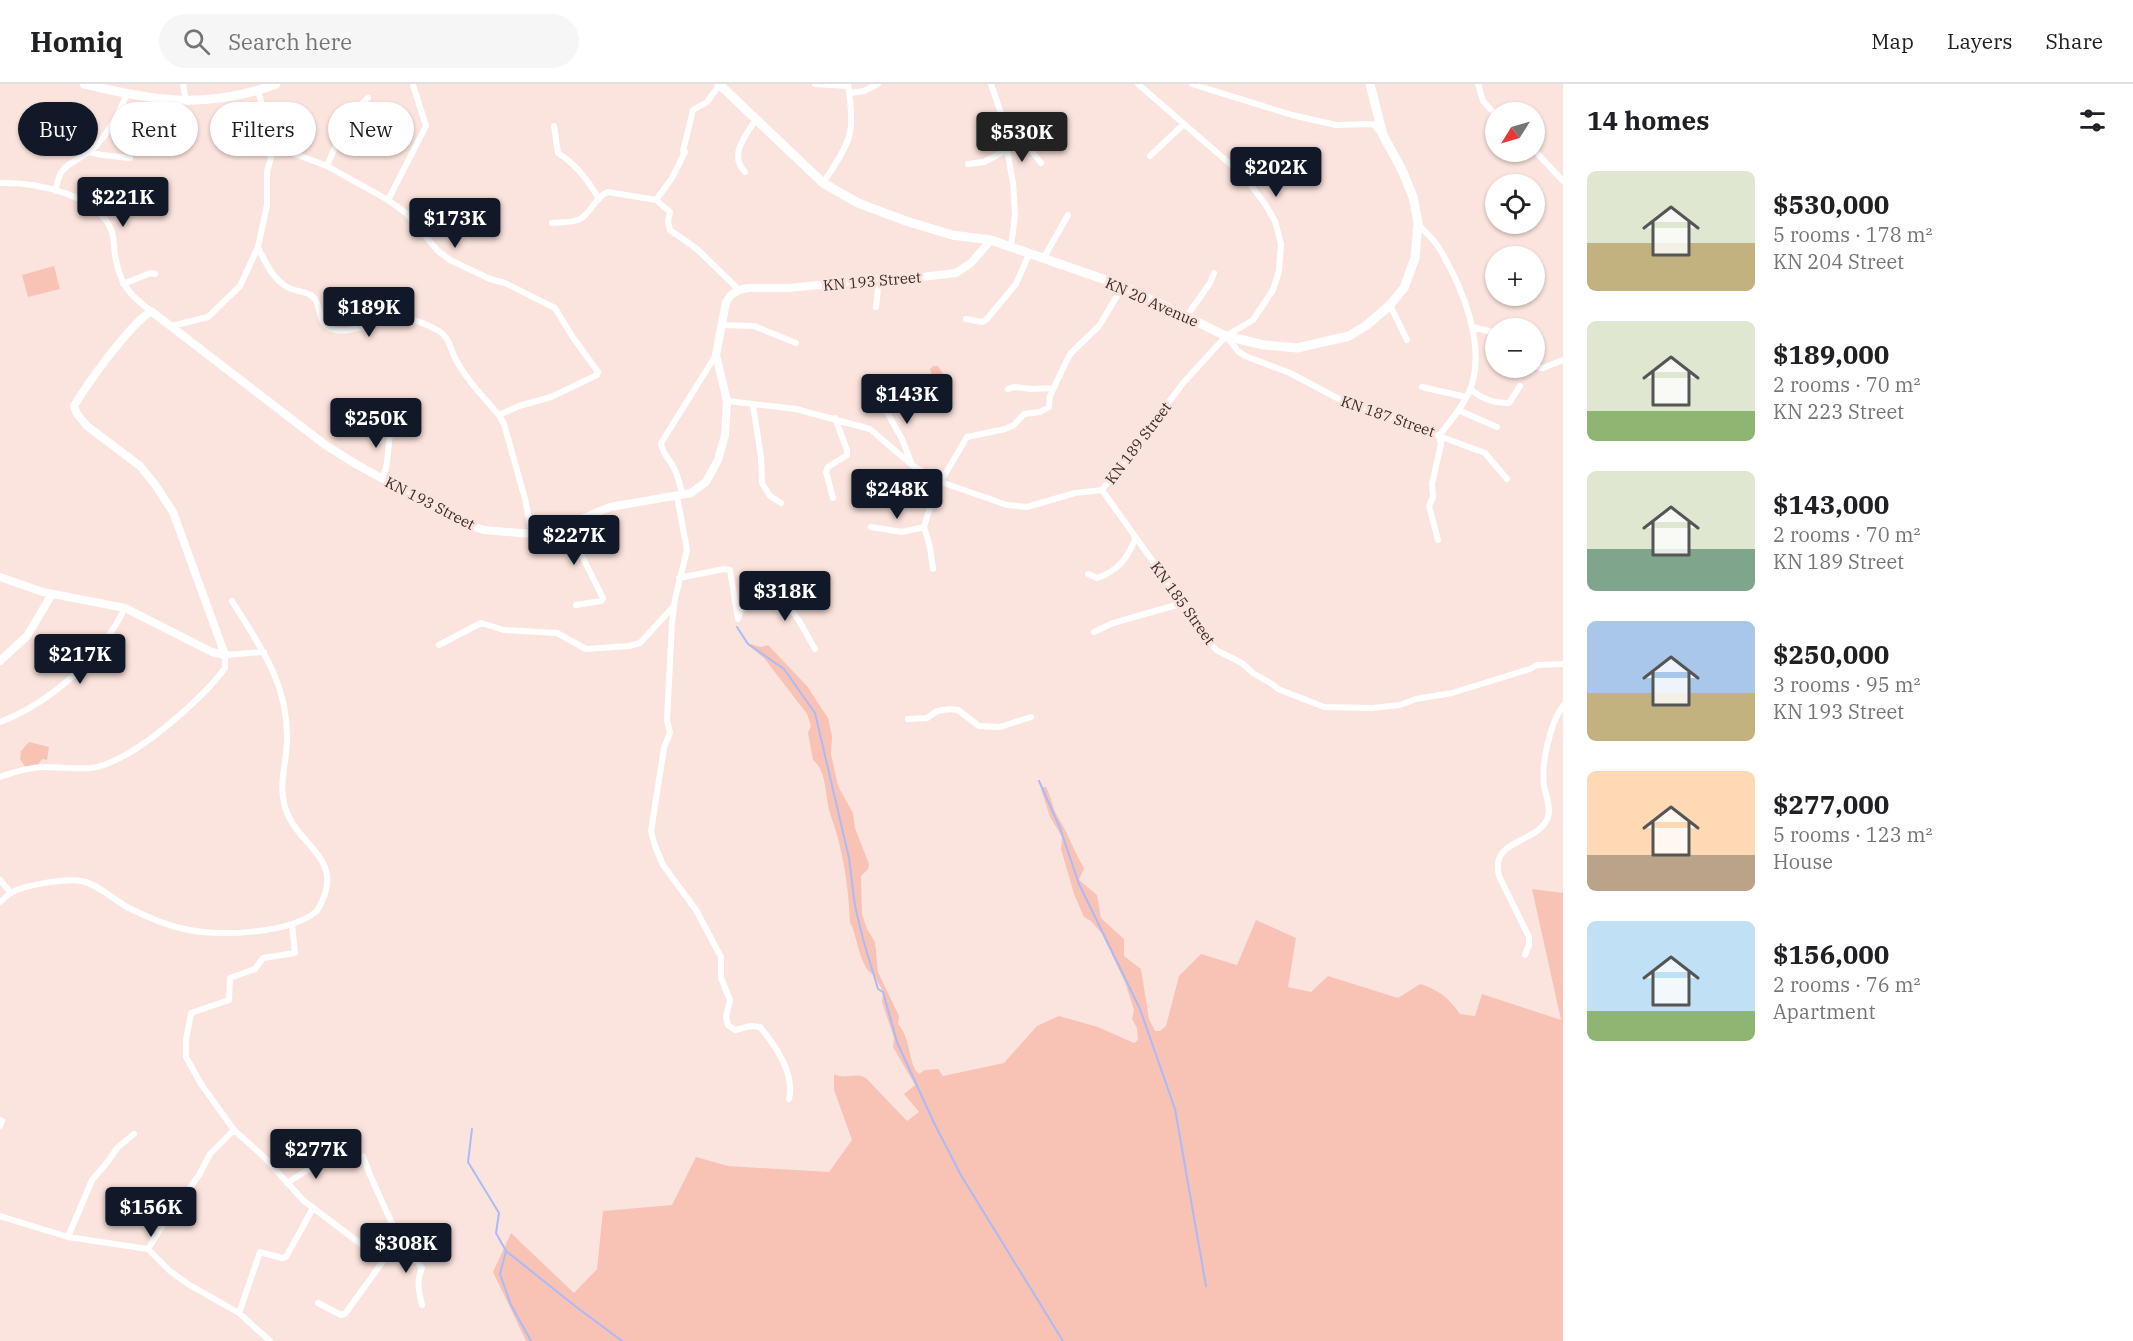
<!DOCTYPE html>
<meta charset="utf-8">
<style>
body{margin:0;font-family:"IBM Plex Serif",serif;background:#f6f6f6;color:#202124;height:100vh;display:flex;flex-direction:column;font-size:22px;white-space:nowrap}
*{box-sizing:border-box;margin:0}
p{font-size:20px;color:#757577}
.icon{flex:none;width:33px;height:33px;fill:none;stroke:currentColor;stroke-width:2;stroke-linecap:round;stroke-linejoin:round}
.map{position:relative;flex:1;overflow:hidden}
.drawer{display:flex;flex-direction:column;background:#fff;width:570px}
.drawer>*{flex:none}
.top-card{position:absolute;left:18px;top:18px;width:570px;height:54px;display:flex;gap:12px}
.needle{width:39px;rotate:233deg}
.fabs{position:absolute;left:1485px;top:18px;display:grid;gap:12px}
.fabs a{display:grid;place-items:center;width:60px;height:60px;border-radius:50%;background:#fff;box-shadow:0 2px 4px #0004;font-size:30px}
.price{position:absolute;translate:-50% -51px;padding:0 14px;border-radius:6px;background:#111827;color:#fff;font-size:20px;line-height:39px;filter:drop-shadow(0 2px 3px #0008)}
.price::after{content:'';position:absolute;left:50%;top:36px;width:18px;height:14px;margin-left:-9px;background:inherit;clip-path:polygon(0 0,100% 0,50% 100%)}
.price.active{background:#222;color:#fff}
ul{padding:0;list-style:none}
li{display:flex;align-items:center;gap:18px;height:150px;padding:0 24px}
li span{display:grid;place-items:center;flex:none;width:168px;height:120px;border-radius:9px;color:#555}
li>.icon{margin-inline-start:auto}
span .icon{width:72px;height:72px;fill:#fffc;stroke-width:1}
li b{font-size:26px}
h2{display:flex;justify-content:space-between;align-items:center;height:72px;padding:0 24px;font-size:26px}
.chip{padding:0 21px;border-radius:27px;background:#fff;box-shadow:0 2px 4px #0004;font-size:21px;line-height:54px}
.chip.active{background:#111827;color:#fff}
header{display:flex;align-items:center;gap:36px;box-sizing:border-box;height:84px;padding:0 30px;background:#fff;border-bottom:2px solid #e0e0e0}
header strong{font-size:28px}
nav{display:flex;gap:33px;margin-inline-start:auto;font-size:21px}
.search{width:420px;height:54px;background:#f6f6f6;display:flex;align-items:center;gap:15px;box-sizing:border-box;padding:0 21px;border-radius:33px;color:#757577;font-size:22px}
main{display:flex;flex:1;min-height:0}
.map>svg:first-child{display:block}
.green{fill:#f8c2b5}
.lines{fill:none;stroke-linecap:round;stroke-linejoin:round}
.stream{stroke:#abbaf8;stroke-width:2}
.minor{stroke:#fff;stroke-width:6}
.tertiary{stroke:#fff;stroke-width:8}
.secondary{stroke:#fff;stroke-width:9}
.labels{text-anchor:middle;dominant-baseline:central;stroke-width:6;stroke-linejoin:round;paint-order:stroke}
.street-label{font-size:15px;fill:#3a2b28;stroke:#fce4de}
</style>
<header>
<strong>Homiq</strong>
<div class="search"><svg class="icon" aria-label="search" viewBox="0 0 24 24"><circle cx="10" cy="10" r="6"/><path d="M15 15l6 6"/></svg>Search here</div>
<nav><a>Map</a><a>Layers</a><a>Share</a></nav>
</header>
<main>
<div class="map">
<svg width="1563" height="1257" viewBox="0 0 1563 1257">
<rect width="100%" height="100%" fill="#fce4de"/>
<!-- green -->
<path class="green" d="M 54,182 L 60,205 L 28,213 L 22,191 Z
M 933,282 L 938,282 L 947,296 L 949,307 L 942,307 L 934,297 L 930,285 Z
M 751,560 L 761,563 L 768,561 L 807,602 L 828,634 L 832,652 L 831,670 L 838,702 L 853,729 L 855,744 L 869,780 L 868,785 L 861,792 L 862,830 L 867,845 L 875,858 L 878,888 L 899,932 L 898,940 C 912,956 908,981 919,990 L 925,986 L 938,985 L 943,992 L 1004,979 L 1037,942 L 1059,932 L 1098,943 L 1134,959 L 1138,956 L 1137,944 L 1132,935 L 1134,926 L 1125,898 L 1102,850 L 1091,837 L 1084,833 L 1074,810 L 1061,765 L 1062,753 L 1050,733 L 1041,705 L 1043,703 L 1046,703 C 1051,712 1053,726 1058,733 C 1068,749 1074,768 1084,784 L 1079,796 L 1097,811 L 1101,834 L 1124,855 L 1124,872 L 1141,885 L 1149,935 L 1155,947 L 1160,947 L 1166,942 L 1179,892 L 1201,870 L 1237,881 L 1256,836 L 1296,854 L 1288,903 L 1311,908 L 1328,892 L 1398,914 L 1420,900 C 1439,906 1449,914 1460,930 L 1475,932 L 1482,910 L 1561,936 L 1532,805 L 1563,809 L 1563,1257 L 526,1257 L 493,1188 L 511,1149 L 574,1209 L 597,1185 L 603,1127 L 672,1121 L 696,1073 L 728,1082 L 829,1088 L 852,1056 L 834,1006 L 834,990 C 845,996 855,988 866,994 L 907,1037 L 919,1028 L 904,1010 L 915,1001 L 893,963 L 894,954 L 882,918 L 883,908 L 874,891 C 861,886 857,855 852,842 L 850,840 C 849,810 845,780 837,751 C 835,743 832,736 830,729 C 825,712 827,687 813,676 L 808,649 L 811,642 L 807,630 L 764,574 L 749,562 Z
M 29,658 L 49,663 L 47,676 L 42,675 L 37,682 L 26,684 L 20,675 L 21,667 Z"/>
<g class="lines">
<!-- stream -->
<path class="stream" d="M 737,543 L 748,560 L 784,585 L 815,629 L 849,774 L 855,822 L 863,855 L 878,905 L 883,908 L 897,958 L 934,1039 L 962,1093 L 1063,1257
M 1039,697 L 1060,744 L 1079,800 L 1140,925 L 1175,1025 L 1206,1202
M 472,1045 L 468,1078 L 499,1129 L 496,1149 L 506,1167 L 500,1190 L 511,1221 L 531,1257
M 506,1167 L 575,1222 L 622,1257"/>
<!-- minor -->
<path class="minor" d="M 183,0 L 186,17
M 815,0 L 848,2
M 991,0 L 1010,56 L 1007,66 L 1013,99 L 1015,131 L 1011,163
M 1192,0 L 1292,31 L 1336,41 L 1373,40 L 1381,49
M 1478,0 L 1483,17 L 1496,31
M 850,9 L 864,7 L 878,0
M 554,42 L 558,69 C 576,80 588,96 599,115
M 1010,56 L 1019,55 L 1026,60 L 1041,79
M 274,62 L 327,82 L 388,116 L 406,129 L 438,167 L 450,176 L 490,195 L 505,199 L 555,224 L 572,252 L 598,288 L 597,291 L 551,313 L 519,322 L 499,331 L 504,340 L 525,415 L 532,450
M 1534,66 L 1563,97
M 90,68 L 102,71 L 130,74
M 1150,72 L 1184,40
M 968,80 L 984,78 L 1007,66
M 327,82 C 339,55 345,33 368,14
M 745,88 C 728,71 746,51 757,34
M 0,99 C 35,98 99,110 112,148 C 114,155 114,164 115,171 C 120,200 128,210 151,227
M 823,99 C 832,85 844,69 849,53 C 853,40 850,13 848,0
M 55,107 C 57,101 58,94 61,89 C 66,79 86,72 95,63 C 109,48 119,29 127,10
M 388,116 L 426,42 L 413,1
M 656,116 L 672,94 L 685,68 L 683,67 L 693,26 L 707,18 L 720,0
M 552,139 C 560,138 573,139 580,135 C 592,128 595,113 608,108 L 656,116 L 670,128 L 668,137 L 670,146 L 697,165 L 739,206
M 258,163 C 265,178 273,195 287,203 C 294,207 302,207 309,210 C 323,217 316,237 329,244 C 348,253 376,236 396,234 C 410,233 427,240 439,247 C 449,253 450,264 455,274 C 466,295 483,313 499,331
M 1043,175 L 1068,131
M 123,200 L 151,189 L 155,190
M 1390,221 L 1407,256
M 876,223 L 879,195
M 1186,233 L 1210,199 L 1214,189
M 966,235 L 982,238 L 986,236 L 1016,200 L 1029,170
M 721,241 L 754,242 L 796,259
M 172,242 L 208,233 L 240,202 L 258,163 L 267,121 L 267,88 L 274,62 C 265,44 264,25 258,7
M 1472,243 L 1496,249
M 1226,252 L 1238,267 L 1245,272 L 1290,289 L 1339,315 L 1370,328 L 1385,331 L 1439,352 C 1450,337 1463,323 1470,306 C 1487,262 1462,202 1439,164 C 1434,155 1425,148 1418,140
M 1534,278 L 1540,284 L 1543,284 L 1563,276
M 1422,303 L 1466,313
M 1008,305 L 1014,303 L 1032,305 L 1053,304
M 1470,305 C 1481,314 1494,320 1509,319 L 1520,302
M 878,312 L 902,355 L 911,378
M 727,317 L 796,325 L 870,345 L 912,381 L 938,397 L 1007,421 L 1027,423 L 1075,409 L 1102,406 L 1184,298 L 1226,252 L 1253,236 L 1273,206 L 1279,187 L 1281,160 L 1275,137 L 1265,120 L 1244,92 L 1138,0
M 753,321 L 761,373 L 762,399 L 770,412 L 781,419
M 1458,326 L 1497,343
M 1439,352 L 1485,369 L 1507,395
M 383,394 L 387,379 L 391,340
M 941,397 L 967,353 L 1005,345 L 1014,341 L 1024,330 L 1040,328 L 1049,323 L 1050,312 L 1066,278 L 1071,269 L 1099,242 L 1123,202
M 1102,406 L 1159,486 L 1180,520 L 1216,566 L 1242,579 L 1253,589 L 1272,600 L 1278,605 L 1324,623 L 1372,624 L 1400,621 L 1416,615 L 1452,609 L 1530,585 L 1537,581 L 1563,580
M 683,411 C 680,402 678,393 675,386 C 670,375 662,370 661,359 L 716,271
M 677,412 L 687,466 L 675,515 L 672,539 L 667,636 L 670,649 L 664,664 L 651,747 L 655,762 L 663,781 L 696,826 L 721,873 L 721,894 L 730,916 L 726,933 L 728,941 L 735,946 L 751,942 L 760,943 C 775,961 795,990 789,1015
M 833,414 L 826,388 L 828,383 L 847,371 L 847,366 L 835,334
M 563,442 L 579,466 L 603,514 L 601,517 L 576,521
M 871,443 L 902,448 L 924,443
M 1438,456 L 1429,422 L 1433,413 L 1432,400 L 1441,360 L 1439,352
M 933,485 L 930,463 L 924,443 L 938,397
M 1088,490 L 1097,494 C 1118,487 1128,474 1136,453
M 679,494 L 724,485 L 730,486 L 738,535 L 741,525 L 759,519 L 780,517 C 794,522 807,552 815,565
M 1094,548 L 1113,539 L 1180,520
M 439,561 L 481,539 L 504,546 L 557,549 L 586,565 L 629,562 L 640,559 L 673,523
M 908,635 L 927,634 L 937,627 L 949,625 L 958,626 L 979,642 L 1000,643 L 1031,633
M 0,638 C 52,618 100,574 125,524
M 0,693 C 14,688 29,683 45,683 C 60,683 75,685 91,684 C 131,679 202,616 225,584 L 225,571 L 264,568
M 0,796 L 11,809
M 0,818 C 3,816 7,812 10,809 C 25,801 65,794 82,797 C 99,801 114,816 129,824 C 145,832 163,840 180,844 C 215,853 288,851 317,827 C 350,772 294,764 284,719 C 279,698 287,676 287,655 C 288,599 260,562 232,517
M 292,841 L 295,869 L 263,874 L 255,885 L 230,894 L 229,916 L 191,929 L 186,956 L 186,973 L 201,1000 L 234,1046 L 264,1073 L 304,1117 L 382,1176
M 1525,871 L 1529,861 L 1529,853 L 1499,792 C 1489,754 1539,760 1548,733 C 1551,723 1546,712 1544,702 C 1541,680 1550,639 1563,622
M 0,1036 L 2,1037 L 0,1042
M 287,1099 L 331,1071
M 0,1132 L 68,1153 L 148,1165 L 170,1187 L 188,1200 L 239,1229 L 260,1168 L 282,1174 L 286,1173 L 313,1124
M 68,1153 L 92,1096 L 106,1080 L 118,1063 L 134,1050
M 399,1155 L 422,1184 C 416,1197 419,1208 422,1221
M 148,1165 L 163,1141 L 199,1091 L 210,1070 L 234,1046
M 318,1219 L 341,1231 L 345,1230 L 399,1155 L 370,1091 L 363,1072
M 239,1229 L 270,1257"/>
<!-- tertiary -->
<path class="tertiary" d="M 0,493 L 43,508 L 125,524 L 212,568 L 225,571
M 225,571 L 173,428 L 154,399 L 140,382 L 87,342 L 77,330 L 74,322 C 89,297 128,243 151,227 L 324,360 L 354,379 L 463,439 L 484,446 L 532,450 L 555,446 L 610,423 L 691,409 L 706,398 L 718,376 L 725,351 L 727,317 L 716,271 L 726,218 L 731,211 L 739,206 L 748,204 L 789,204 L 879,195 L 905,195 L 956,189 L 971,179 L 991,156
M 0,577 L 27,552 L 52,510"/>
<!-- secondary -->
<path class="secondary" d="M 84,0 C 153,17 207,26 276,0
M 719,0 L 823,99 L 858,119 L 906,137 L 952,151 L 991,156 L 1123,202 L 1226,252 L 1264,261 L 1297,264 L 1349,252 L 1367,241 L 1390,221 L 1404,204 L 1415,174 L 1418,139 L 1413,113 L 1403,88 L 1383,51 L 1370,0"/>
</g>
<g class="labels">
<!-- street labels -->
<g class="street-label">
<text transform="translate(872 197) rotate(-5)">KN 193 Street</text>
<text transform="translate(1152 218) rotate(24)">KN 20 Avenue</text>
<text transform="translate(1388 332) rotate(19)">KN 187 Street</text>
<text transform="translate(1138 359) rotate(-53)">KN 189 Street</text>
<text transform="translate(430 419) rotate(27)">KN 193 Street</text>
<text transform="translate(1183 519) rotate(54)">KN 185 Street</text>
</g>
</g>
</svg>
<div class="fabs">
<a><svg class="needle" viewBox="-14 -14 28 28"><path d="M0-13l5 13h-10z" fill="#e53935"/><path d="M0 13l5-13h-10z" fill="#757577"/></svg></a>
<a><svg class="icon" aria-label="locate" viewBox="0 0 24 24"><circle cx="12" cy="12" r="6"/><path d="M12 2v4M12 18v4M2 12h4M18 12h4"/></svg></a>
<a>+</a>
<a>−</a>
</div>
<b class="price active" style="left:1022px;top:79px">$530K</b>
<b class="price" style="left:1276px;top:114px">$202K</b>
<b class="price" style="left:123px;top:144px">$221K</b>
<b class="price" style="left:455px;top:165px">$173K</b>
<b class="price" style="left:369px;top:254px">$189K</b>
<b class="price" style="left:907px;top:341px">$143K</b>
<b class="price" style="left:376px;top:365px">$250K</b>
<b class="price" style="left:897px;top:436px">$248K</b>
<b class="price" style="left:574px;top:482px">$227K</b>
<b class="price" style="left:785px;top:538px">$318K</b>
<b class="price" style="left:80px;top:601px">$217K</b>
<b class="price" style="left:316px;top:1096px">$277K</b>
<b class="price" style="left:151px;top:1154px">$156K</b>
<b class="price" style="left:406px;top:1190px">$308K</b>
<div class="top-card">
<a class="chip active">Buy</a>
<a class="chip">Rent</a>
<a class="chip">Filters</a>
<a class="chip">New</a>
</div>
</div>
<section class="drawer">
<h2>14 homes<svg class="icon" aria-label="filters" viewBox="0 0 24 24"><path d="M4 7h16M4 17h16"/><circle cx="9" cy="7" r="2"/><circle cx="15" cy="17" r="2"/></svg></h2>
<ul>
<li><span style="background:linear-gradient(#dfe7d0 60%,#c2b280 0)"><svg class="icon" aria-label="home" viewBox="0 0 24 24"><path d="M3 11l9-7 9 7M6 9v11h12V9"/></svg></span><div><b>$530,000</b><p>5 rooms · 178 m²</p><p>KN 204 Street</p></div></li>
<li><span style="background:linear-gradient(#dfe7d0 75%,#8fb573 0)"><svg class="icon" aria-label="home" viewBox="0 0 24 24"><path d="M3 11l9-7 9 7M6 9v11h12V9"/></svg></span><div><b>$189,000</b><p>2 rooms · 70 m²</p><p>KN 223 Street</p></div></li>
<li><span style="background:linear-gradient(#dfe7d0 65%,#7fa58c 0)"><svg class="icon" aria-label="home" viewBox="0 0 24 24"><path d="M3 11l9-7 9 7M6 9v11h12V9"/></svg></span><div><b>$143,000</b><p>2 rooms · 70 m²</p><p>KN 189 Street</p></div></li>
<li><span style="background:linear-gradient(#a9c7e8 60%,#c2b280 0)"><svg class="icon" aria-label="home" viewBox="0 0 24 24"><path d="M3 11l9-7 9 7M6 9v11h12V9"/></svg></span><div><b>$250,000</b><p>3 rooms · 95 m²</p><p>KN 193 Street</p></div></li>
<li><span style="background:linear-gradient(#ffd9b3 70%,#b9a48a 0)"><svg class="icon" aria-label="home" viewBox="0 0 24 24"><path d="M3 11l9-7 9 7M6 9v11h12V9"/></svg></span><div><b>$277,000</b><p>5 rooms · 123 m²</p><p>House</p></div></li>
<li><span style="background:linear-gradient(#bfe0f5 75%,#8fb573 0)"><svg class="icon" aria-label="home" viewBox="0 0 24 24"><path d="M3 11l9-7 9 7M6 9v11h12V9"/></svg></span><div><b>$156,000</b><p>2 rooms · 76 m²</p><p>Apartment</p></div></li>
</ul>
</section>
</main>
